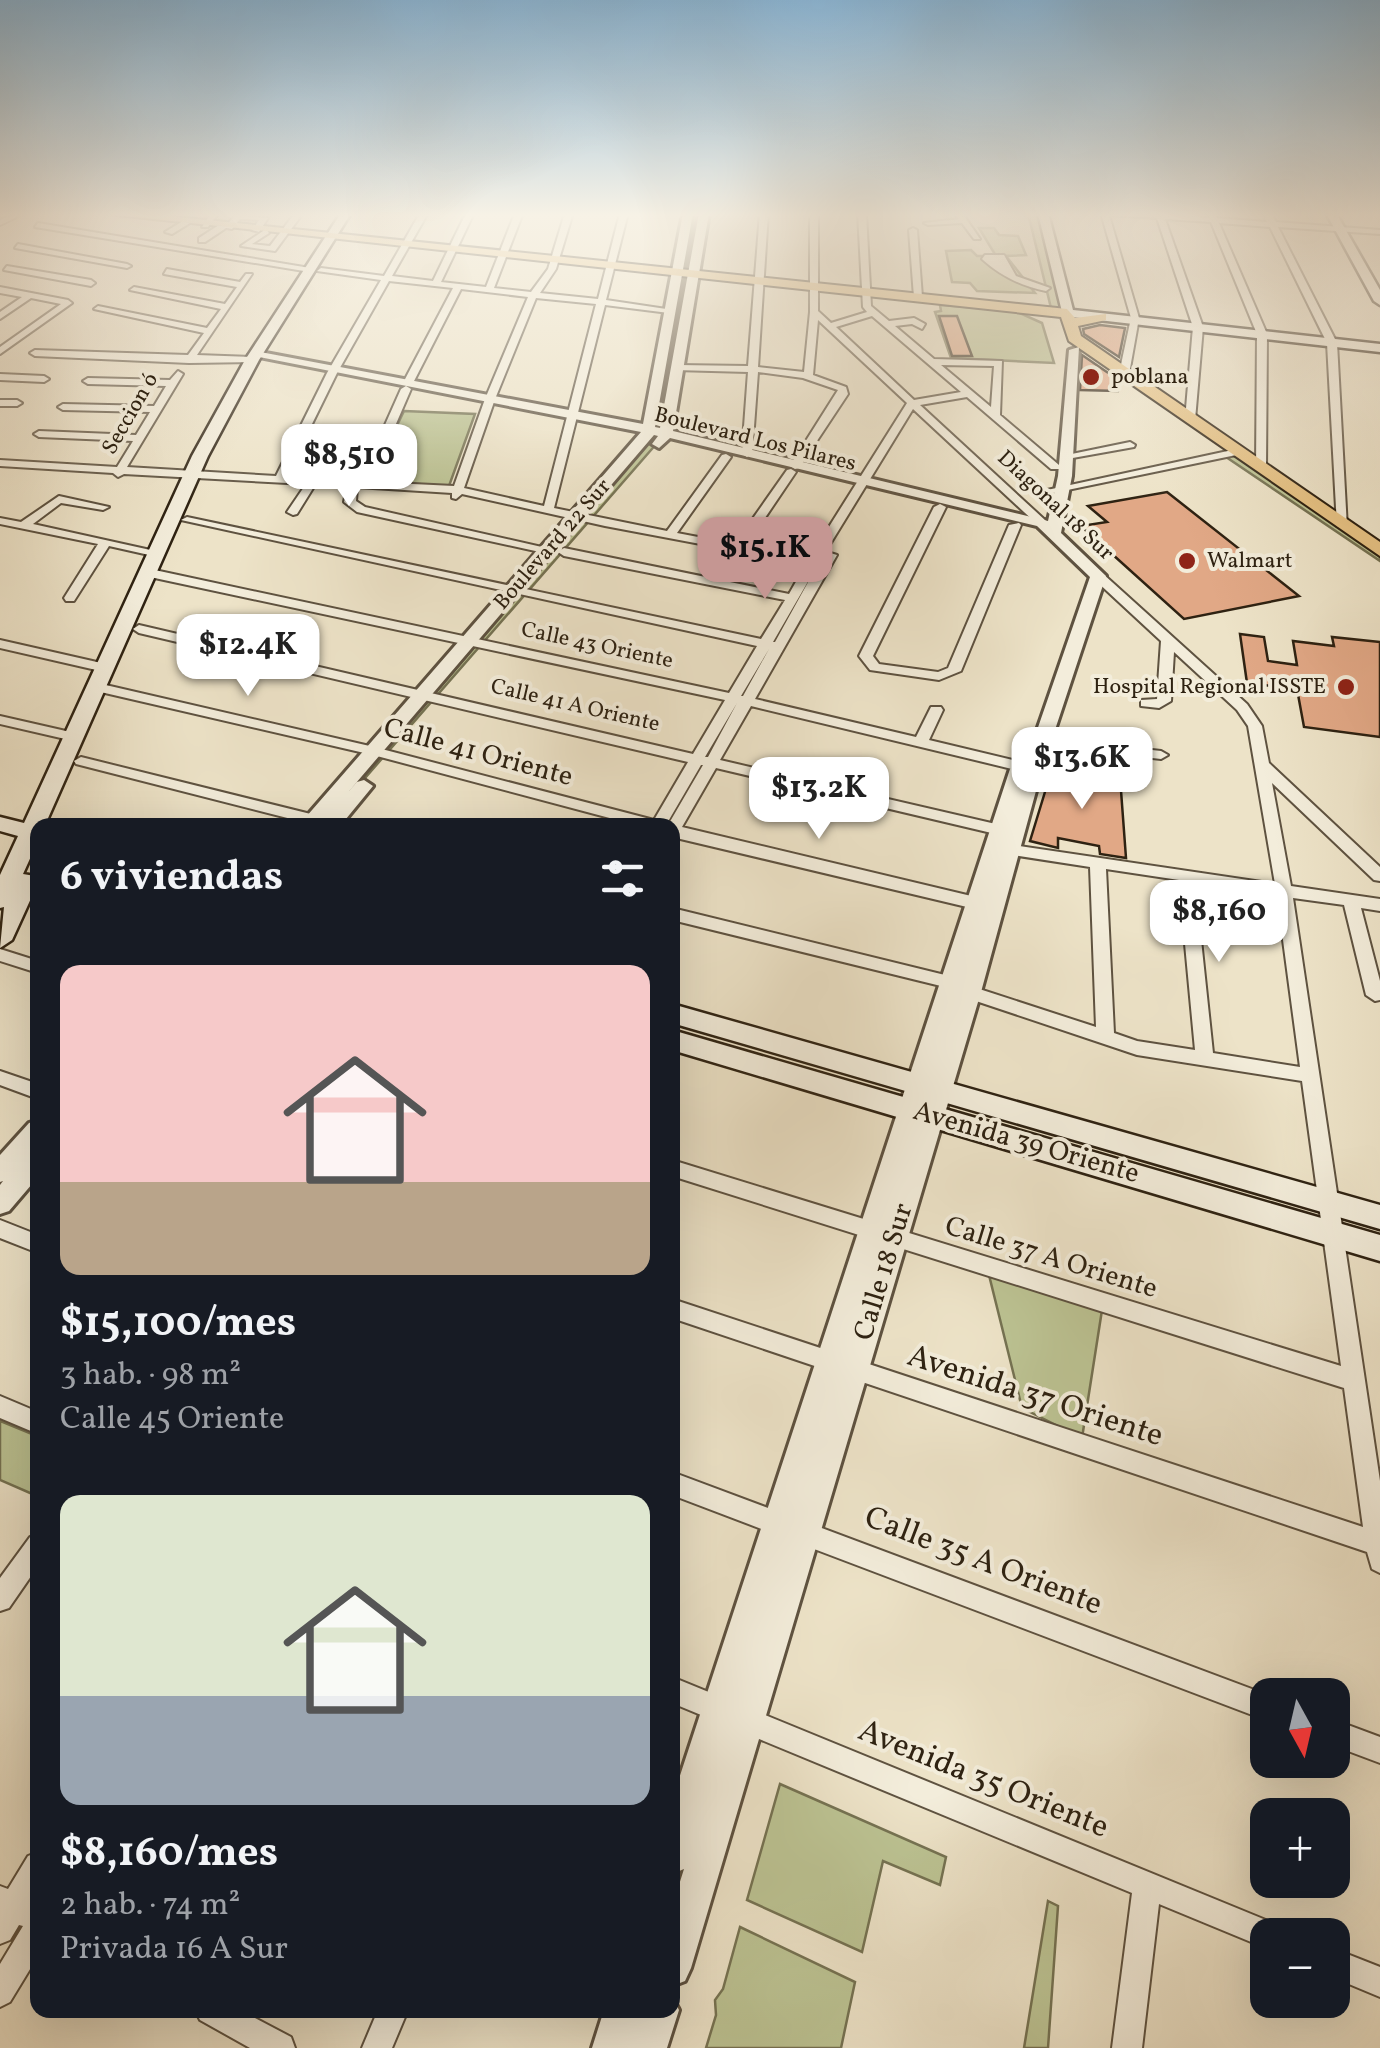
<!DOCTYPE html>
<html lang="es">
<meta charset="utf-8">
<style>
body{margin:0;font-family:Vollkorn,serif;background:#242831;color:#f1f3f6;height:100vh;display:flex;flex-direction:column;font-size:38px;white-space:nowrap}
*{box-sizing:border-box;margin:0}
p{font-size:32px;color:#9ea1a6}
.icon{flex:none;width:55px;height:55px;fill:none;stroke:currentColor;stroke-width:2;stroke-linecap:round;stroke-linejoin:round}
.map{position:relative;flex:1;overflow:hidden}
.side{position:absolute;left:30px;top:818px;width:650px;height:1200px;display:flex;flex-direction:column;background:#171b24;border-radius:20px;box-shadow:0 10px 40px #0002}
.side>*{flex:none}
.needle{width:65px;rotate:172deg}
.fabs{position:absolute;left:1250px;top:1678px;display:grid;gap:20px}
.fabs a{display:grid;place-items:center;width:100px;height:100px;border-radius:20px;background:#171b24;box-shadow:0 10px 40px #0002;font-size:50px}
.price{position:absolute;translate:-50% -85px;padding:0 22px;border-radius:20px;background:#fff;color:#222;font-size:32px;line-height:65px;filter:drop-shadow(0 2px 5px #0008)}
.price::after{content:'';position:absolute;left:50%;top:60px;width:30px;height:22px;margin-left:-15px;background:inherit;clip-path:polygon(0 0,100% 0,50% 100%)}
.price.active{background:#c59692;color:#111}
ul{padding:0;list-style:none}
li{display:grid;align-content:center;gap:20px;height:530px;padding:0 30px}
li span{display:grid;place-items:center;height:310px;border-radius:20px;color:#555}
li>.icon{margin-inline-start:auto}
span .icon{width:180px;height:180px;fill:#fffc;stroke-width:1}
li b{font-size:42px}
h2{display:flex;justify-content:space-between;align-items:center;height:120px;padding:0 30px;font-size:42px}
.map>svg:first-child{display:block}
.green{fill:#bcc393;stroke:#757252;stroke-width:2.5}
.building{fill:#e1a886;stroke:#2e2212;stroke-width:2.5}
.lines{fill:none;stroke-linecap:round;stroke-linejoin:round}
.minor-casing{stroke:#5e5240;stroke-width:4}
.tertiary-casing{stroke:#5e5240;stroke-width:6}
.secondary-casing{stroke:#2e2212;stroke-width:5}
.primary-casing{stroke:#2e2212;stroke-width:4}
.minor{fill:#f3eddb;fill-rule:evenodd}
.tertiary{fill:#f3eddb;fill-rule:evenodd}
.secondary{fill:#f3eddb;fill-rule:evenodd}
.primary{fill:#e6c284;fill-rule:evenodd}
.poi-dot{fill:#8f2418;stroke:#f3eddb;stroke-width:4}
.labels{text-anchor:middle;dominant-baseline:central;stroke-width:8;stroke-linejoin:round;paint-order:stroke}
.far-poi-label{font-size:22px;fill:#2e2212;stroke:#f3eddb;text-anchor:start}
.far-street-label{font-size:22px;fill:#2e2212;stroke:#f3eddb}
.street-label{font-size:28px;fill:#2e2212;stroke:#f3eddb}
.near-street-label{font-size:32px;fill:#2e2212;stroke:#f3eddb}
</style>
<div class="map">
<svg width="1380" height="2048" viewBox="0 0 1380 2048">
<rect width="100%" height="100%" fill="#ede3c8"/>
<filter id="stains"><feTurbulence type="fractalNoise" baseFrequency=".002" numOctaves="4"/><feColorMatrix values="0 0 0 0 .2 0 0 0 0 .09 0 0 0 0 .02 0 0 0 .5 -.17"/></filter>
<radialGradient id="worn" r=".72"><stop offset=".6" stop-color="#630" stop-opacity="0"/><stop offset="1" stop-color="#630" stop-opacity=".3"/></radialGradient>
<!-- green -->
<path class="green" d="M 1028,213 L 1043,213 L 1066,309 L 1051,308 Z
M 979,228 L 994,228 L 999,235 L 1018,236 L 1026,255 L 1006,256 L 1035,293 L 977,291 L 970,283 L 952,282 L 946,251 L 971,250 L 977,256 L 996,256 Z
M 940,305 L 1015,311 L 1042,323 L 1054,363 L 951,358 L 935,312 L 941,311 Z
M 404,411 L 475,414 L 449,486 L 370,481 Z
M 648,439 L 658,442 L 324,825 L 312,825 Z
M 1237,454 L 1380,553 L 1380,561 L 1226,457 Z
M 989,1275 L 1102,1310 L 1082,1438 L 1022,1408 Z
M 0,1421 L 37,1436 L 37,1496 L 0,1480 Z
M 780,1784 L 946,1857 L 940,1885 L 883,1861 L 862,1952 L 747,1900 Z
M 1048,1901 L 1058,1906 L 1048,2048 L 1024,2048 Z
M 740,1927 L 855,1982 L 841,2048 L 706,2048 L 716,2015 L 715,2000 L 723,1989 Z"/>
<!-- building -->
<path class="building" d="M 939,316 L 957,316 L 972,356 L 952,356 Z
M 1100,325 L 1125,328 L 1119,357 L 1084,334 L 1083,329 Z
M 1082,355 L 1120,381 L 1118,391 L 1080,390 Z
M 1167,492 L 1299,596 L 1184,619 L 1081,526 L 1107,522 L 1088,506 Z
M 1240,634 L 1264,637 L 1268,661 L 1297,665 L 1293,641 L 1334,646 L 1332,637 L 1380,642 L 1380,737 L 1304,727 L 1297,689 L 1247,683 Z
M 1052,769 L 1120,777 L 1126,858 L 1100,854 L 1099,846 L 1058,838 L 1058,848 L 1030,841 Z"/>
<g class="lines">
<defs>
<path id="minor" d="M 15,213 L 25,213 L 0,225 L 0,220 Z
M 211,213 L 219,213 L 208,227 L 202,227 Z
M 295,213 L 303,213 L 275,251 L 241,246 L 266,229 L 269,233 L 252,244 L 270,246 Z
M 420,213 L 428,213 L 392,276 L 433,281 L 466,213 L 474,213 L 441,282 L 486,287 L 515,213 L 523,213 L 494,288 L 531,292 L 548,269 L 565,213 L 573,213 L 556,269 L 540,293 L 598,299 L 620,213 L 628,213 L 606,300 L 673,310 L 669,313 L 605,305 L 554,508 L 667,531 L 722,455 L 726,454 L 731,457 L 677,533 L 735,544 L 787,470 L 791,469 L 796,472 L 746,546 L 810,557 L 907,403 L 818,320 L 813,375 L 846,387 L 848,394 L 799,468 L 795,469 L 790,466 L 838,390 L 803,378 L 758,372 L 752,454 L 747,457 L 742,454 L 748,372 L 675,370 L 675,366 L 678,365 L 748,366 L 760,213 L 768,213 L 758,367 L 804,372 L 810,312 L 810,213 L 818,213 L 818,311 L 831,323 L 867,312 L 863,307 L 858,213 L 866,213 L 871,306 L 889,321 L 914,318 L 925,324 L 922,329 L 912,324 L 895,326 L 934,359 L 1002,361 L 1000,415 L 1059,465 L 1059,469 L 1051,469 L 967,397 L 920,405 L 1046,521 L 1046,525 L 1038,525 L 913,409 L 821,559 L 827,552 L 837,555 L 755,699 L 916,737 L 931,707 L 941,707 L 943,710 L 929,740 L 1038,766 L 1038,772 L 1033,774 L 751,706 L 720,760 L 1000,825 L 1008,830 L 1005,834 L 1000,835 L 716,768 L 682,827 L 988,900 L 994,902 L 996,906 L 994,910 L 988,912 L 672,837 L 672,825 L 668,825 L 703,765 L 701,765 L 666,825 L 636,825 L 373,755 L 92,690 L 92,684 L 97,683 L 374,747 L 654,820 L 688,762 L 139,633 L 133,629 L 139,625 L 693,754 L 725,700 L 150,577 L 144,573 L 150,569 L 729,693 L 757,646 L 181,520 L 187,517 L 761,639 L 785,600 L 564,556 L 558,552 L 564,548 L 789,594 L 806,564 L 605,526 L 462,494 L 456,499 L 452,498 L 452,493 L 357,487 L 356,501 L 365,507 L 555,550 L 549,554 L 357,512 L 344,502 L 347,487 L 315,485 L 297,514 L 293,515 L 287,512 L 306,484 L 124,474 L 118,477 L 113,473 L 0,466 L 0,460 L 117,467 L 133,441 L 39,437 L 34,434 L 39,431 L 136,435 L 150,412 L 63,410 L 58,407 L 63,404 L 154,406 L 166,386 L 88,384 L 83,381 L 88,378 L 170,380 L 178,371 L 183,374 L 127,467 L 276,476 L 327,373 L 381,280 L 317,271 L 321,268 L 384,276 ZM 389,281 L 453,288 L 403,383 L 408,386 L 413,383 L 461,289 L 528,297 L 485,399 L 454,486 L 371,482 L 411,389 L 406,386 L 401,389 L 360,481 L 286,477 L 337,373 ZM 536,298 L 596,304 L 544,506 L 464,488 L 495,399 ZM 872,316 L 961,392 L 914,400 L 836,327 ZM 941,365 L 994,366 L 991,407 ZM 817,566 L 775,642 L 773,642 ZM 769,649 L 743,696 L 741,696 ZM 737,703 L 708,757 L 705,757 Z
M 954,213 L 962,213 L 980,239 L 974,239 L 962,223 L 928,225 L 924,223 L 959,219 Z
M 1101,213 L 1163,213 L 1209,218 L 1207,213 L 1215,213 L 1217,218 L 1267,222 L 1263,213 L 1271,213 L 1276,222 L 1380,230 L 1380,234 L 1278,227 L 1337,343 L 1347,528 L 1337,526 L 1327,343 L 1270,227 L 1219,223 L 1267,334 L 1266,469 L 1261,472 L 1256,469 L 1257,334 L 1211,222 L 1165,219 L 1203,327 L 1195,420 L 1190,423 L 1185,420 L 1193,327 L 1157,218 L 1109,215 L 1139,318 L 1129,374 L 1124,377 L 1119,374 L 1131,318 Z
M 235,215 L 268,218 L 259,232 L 252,230 L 259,220 L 240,219 L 232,229 L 226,228 L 205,242 L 199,242 L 199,238 L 219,225 L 226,226 Z
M 183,221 L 190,223 L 172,234 L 165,232 Z
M 38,223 L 310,268 L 314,270 L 310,272 L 35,227 Z
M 913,228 L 917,230 L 922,297 L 918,300 L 914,297 L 909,230 Z
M 18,244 L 127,264 L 131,266 L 127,268 L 15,248 Z
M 985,255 L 1004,255 L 1016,276 L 1050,288 L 1046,291 C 1021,286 1001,276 982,259 Z
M 7,266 L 91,280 L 95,283 L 91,286 L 4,270 Z
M 167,269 L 240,282 L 246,274 L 252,274 L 197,355 L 252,357 L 257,360 L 255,362 L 189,363 L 35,356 L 30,353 L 35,350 L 188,355 L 204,333 L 94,309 L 98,306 L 207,328 L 221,309 L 130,290 L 134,287 L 225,304 L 237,287 L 164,274 Z
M 0,287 L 68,300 L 72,303 L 0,354 L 0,347 L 61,304 L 31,298 L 0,319 L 0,312 L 22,297 L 0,293 Z
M 0,374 L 44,376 L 49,379 L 44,382 L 0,380 Z
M 0,400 L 17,400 L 22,403 L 17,406 L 0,406 Z
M 1130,442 L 1135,445 L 1134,447 L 1067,459 L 1062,456 Z
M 1237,449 L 1242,452 L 1241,454 L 1053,493 L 1047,490 Z
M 59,496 L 109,507 L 103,510 L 61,503 L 33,524 L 164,553 L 158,557 L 109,546 L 74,601 L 66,601 L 64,598 L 98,544 L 0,524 L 0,518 L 21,522 Z
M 940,504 L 946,507 L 873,656 L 879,664 L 938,672 L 948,668 L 1009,525 L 1019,523 L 1021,525 L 961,671 L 939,680 L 870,670 L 859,656 L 934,507 Z
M 1094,573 L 1102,573 L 1247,704 L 1262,726 L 1269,763 L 1380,867 L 1380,881 L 1374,880 L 1272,783 L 1291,886 L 1380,899 L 1380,911 L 1361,908 L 1380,981 L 1380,1000 L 1375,1001 L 1366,995 L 1344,905 L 1293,898 L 1380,1481 L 1380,1573 L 1372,1569 L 1367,1552 L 672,1318 L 672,1299 L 1363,1527 L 1344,1388 L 672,1176 L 672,1160 L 1341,1366 L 1302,1081 L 1137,1055 L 964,997 L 961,992 L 970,986 L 1096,1027 L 1090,867 L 1012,855 L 1007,854 L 1004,850 L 1007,846 L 1012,845 L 1275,884 L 1248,726 L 1237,710 L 1174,652 L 1171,701 L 1159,708 L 1141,706 L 1141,700 L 1157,699 L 1161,641 L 1094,579 ZM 1106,869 L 1179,880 L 1195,1050 L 1137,1041 L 1114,1033 ZM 1195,883 L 1277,895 L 1300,1067 L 1213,1053 Z
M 0,640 L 110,665 L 112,668 L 105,672 L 0,648 Z
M 0,716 L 79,734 L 81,737 L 74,741 L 0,724 Z
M 1043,738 L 1161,751 L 1168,755 L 1161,759 L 1038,745 L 1036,742 Z
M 81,757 L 335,820 L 343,825 L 315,825 L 76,764 L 74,761 Z
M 672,908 L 949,976 L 957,982 L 949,988 L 672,920 Z
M 0,949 L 38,961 L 38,973 L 0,961 Z
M 0,1071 L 38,1084 L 38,1099 L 0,1085 Z
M 0,1220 L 38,1235 L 38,1253 L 0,1238 Z
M 0,1396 L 38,1412 L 38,1434 L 0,1418 Z
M 672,1472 L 1268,1695 L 1268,1721 L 672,1495 Z
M 38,1533 L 38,1566 L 9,1608 L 0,1611 L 0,1578 L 30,1537 Z
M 672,1677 L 1278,1925 L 1282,1935 L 1268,1935 L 1268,1949 L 1159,1904 L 1142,2048 L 1112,2048 L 1132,1893 L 672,1703 Z
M 1332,1719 L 1380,1737 L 1380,1763 L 1332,1745 Z
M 38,1852 L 38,1893 L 33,1901 L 38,1904 L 38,1956 L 10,2002 L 0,2007 L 0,1964 L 23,1926 L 19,1925 L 10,1940 L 0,1944 L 0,1886 L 8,1889 L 28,1856 Z
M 1332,1948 L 1380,1967 L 1380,1997 L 1332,1977 Z
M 195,2010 L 240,2010 L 291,2037 L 295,2048 L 250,2048 L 200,2020 Z
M 378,2010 L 408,2010 L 392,2048 L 362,2048 Z"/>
<path id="tertiary" d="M 683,213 L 693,213 L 655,427 L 660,428 L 699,213 L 709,213 L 673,431 L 1048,521 L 1058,476 L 1069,350 L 1079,347 L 1072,476 L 1061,533 L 1106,576 L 1042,769 L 981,992 L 691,1968 L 685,1981 L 672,1986 L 672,1907 L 684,1869 L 672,1874 L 672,1800 L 1010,769 L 1012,765 L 1025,765 L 1090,577 L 1037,526 L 670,438 L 659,448 L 652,444 L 658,436 L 654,435 L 344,797 L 357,782 L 364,780 L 373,786 L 341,825 L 299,825 L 641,432 L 249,355 L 255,351 L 643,424 Z
M 38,1120 L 38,1177 L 9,1211 L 0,1214 L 0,1185 L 3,1181 L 0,1182 L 0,1155 L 29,1123 Z
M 672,1996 L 679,2010 L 667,2048 L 592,2048 L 604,2010 L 672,2010 Z"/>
<path id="secondary" d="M 341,213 L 351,213 L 259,360 L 208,456 L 45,825 L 38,825 L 38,841 L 23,874 L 35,876 L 38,883 L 12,940 L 0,948 L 4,907 L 0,908 L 0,875 L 18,836 L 0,831 L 0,817 L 24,823 L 192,456 L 245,360 Z
M 1038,213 L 1048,213 L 1073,310 L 1380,344 L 1380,352 L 1063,316 Z
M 1326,213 L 1336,213 L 1380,290 L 1380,305 L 1374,301 Z
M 672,1004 L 1380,1205 L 1380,1229 L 672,1023 Z
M 672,1030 L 1380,1235 L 1380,1261 L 672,1050 Z"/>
<path id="primary" d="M 98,213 L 139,213 L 1067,309 L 1075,318 L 1106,314 L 1106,320 L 1078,326 L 1081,336 L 1380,542 L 1380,556 L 1069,341 L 1061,317 Z"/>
</defs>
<!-- minor casing -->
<use href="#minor" class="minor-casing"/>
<!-- tertiary casing -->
<use href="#tertiary" class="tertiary-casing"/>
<!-- secondary casing -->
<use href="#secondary" class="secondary-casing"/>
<!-- primary casing -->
<use href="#primary" class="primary-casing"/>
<!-- minor -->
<use href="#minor" class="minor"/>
<!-- tertiary -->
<use href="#tertiary" class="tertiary"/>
<!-- secondary -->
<use href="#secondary" class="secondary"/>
<!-- primary -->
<use href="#primary" class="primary"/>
</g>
<!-- sky -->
<linearGradient id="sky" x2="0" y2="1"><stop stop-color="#8ab7d8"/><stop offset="0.43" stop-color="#f7f2e6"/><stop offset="1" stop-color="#f7f2e6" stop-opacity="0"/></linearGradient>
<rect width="1380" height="500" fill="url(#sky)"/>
<!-- markers -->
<g class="poi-dot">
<circle cx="1091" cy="377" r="10"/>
<circle cx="1187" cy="561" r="10"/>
<circle cx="1346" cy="687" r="10"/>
</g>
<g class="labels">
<!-- far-poi labels -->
<g class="far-poi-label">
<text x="1111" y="377">poblana</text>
<text x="1207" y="561">Walmart</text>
<text x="1326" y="687" text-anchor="end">Hospital Regional ISSTE</text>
</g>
<!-- far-street labels -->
<g class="far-street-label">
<text transform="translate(131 414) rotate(-60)">Seccion ó</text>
<text transform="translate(755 440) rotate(14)">Boulevard Los Pilares</text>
<text transform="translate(1055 506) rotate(43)">Diagonal 18 Sur</text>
<text transform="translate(553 545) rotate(-49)">Boulevard 22 Sur</text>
<text transform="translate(597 646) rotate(12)">Calle 43 Oriente</text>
<text transform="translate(575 706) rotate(13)">Calle 41 A Oriente</text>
</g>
<!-- street labels -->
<g class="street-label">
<text transform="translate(478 753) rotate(15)">Calle 41 Oriente</text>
<text transform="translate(1026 1143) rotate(16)">Avenida 39 Oriente</text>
<text transform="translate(1051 1258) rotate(17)">Calle 37 A Oriente</text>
<text transform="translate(884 1272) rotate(-73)">Calle 18 Sur</text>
</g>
<!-- near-street labels -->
<g class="near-street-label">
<text transform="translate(1035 1397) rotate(18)">Avenida 37 Oriente</text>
<text transform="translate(983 1562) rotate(21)">Calle 35 A Oriente</text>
<text transform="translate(983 1780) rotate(22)">Avenida 35 Oriente</text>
</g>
</g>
<rect width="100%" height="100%" filter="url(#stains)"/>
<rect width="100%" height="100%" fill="url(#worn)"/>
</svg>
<div class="fabs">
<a><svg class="needle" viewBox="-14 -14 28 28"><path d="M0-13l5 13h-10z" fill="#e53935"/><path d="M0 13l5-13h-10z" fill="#9ea1a6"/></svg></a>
<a>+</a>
<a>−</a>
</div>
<b class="price" style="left:349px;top:509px">$8,510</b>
<b class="price active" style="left:765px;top:602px">$15.1K</b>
<b class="price" style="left:248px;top:699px">$12.4K</b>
<b class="price" style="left:1082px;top:812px">$13.6K</b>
<b class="price" style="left:819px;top:842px">$13.2K</b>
<b class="price" style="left:1219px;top:965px">$8,160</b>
<section class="side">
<h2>6 viviendas<svg class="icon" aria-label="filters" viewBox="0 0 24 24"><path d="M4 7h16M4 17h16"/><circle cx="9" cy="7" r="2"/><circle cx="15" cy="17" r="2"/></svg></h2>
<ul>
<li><span style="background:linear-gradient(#f6c9c9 70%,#b9a48a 0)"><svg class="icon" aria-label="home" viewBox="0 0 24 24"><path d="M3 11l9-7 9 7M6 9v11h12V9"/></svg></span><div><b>$15,100/mes</b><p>3 hab. · 98 m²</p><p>Calle 45 Oriente</p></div></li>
<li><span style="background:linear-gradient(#dfe7d0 65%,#9aa5b1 0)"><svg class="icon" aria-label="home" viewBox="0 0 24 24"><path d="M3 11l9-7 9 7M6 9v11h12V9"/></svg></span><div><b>$8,160/mes</b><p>2 hab. · 74 m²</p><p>Privada 16 A Sur</p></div></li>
</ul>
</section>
</div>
